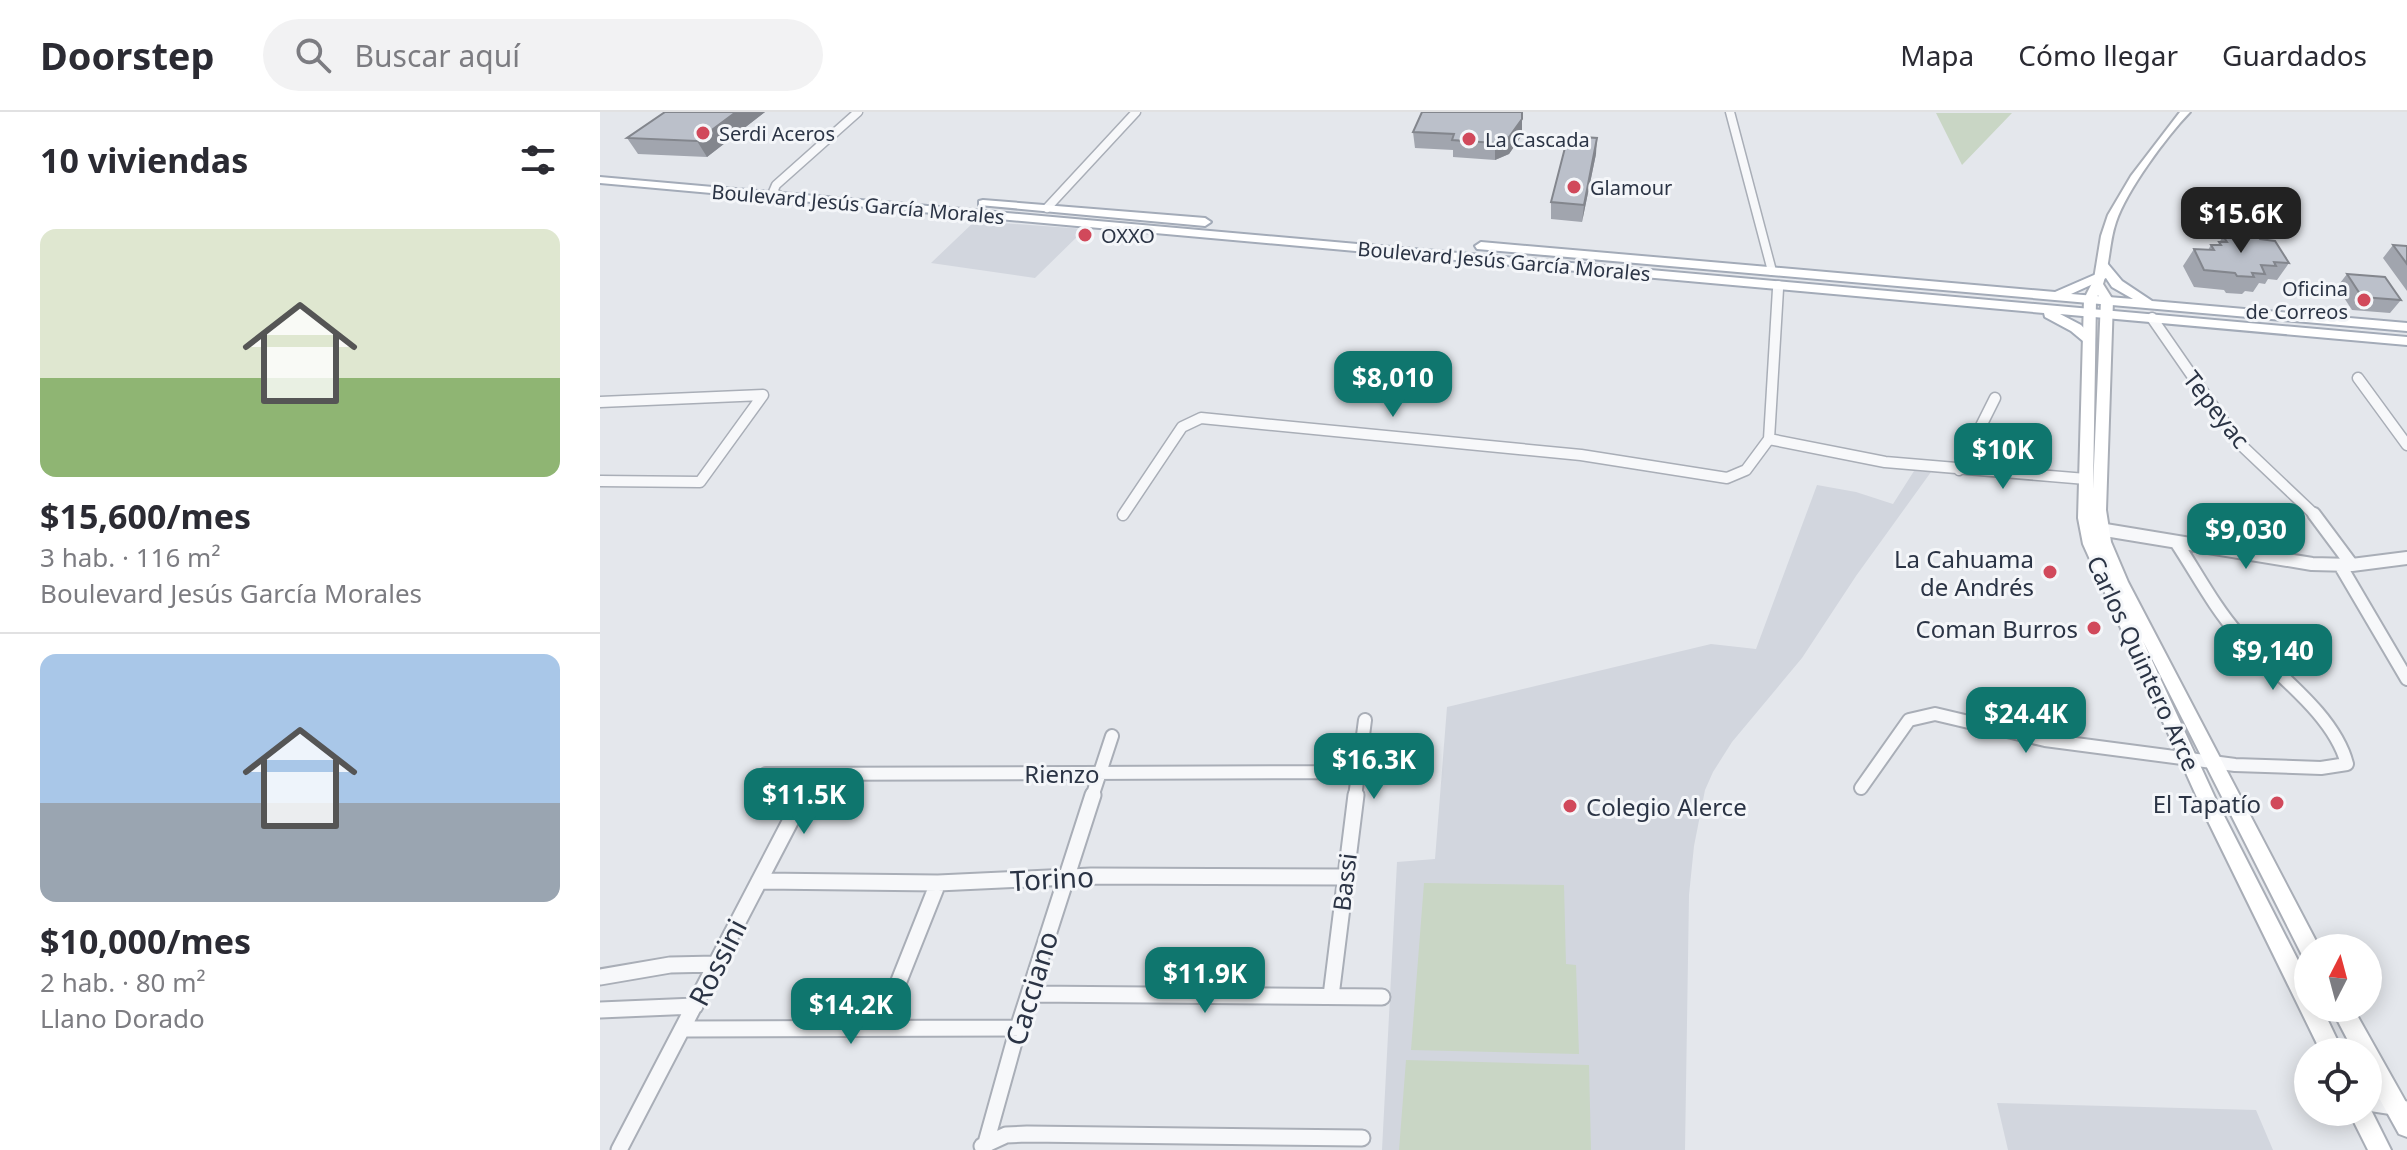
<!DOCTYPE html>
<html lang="es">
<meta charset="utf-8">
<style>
body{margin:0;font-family:"Noto Sans",sans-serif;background:#f2f2f3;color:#2b2b33;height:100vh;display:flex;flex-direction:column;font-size:30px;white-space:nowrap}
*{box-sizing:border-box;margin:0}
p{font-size:26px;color:#7c7c81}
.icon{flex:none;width:44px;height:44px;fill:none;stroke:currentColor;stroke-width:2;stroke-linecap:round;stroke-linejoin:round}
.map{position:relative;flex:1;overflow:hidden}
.side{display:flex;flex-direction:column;background:#fff;width:600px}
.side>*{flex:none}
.needle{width:52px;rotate:6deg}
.controls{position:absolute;left:1694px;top:822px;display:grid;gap:16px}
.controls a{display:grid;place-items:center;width:88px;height:88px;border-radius:50%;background:#fff;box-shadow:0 4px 20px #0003;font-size:40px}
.price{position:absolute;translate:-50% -68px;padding:0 18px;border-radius:16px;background:#0f766e;color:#fff;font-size:26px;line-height:52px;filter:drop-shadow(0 2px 4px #0008)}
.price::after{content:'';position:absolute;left:50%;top:48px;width:24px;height:18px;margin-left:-12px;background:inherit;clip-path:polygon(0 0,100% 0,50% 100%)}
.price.active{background:#222;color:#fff}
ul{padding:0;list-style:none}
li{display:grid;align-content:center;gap:16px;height:424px;padding:0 40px}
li+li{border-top:2px solid #e1e1e2}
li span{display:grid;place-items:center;height:248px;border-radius:16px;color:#555}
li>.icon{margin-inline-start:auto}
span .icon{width:144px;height:144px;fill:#fffc;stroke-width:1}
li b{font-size:34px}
h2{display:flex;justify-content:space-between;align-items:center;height:96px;padding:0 40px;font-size:34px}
header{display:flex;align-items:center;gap:48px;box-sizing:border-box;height:112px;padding:0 40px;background:#fff;border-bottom:2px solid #e1e1e2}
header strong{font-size:38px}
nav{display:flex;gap:44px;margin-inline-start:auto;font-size:28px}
.search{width:560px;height:72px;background:#f2f2f3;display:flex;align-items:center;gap:20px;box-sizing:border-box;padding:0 28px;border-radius:44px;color:#7c7c81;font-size:30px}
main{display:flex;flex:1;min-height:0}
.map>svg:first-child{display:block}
.built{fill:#d2d6de}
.green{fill:#c9d6c5}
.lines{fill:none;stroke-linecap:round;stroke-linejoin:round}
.minor-far3-casing{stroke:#a9aeb7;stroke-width:11}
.minor-far2-casing{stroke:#a9aeb7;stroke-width:13}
.minor-far1-casing{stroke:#a9aeb7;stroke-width:16}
.minor-casing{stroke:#a9aeb7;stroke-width:19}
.secondary-casing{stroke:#a9aeb7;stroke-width:4}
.primary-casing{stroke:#a3abb8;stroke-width:4}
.minor-far3{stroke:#f7f8fa;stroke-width:8}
.minor-far2{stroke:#f7f8fa;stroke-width:10}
.minor-far1{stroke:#f7f8fa;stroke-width:12}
.minor{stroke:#f7f8fa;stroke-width:15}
.secondary{fill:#fff;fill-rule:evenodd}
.primary{fill:#fff;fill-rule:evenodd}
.wall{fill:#a1a5ae}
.shaded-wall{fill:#83868d}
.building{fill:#bbc0ca;stroke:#83868d;stroke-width:2}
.poi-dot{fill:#d1495b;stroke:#f4f6f9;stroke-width:3}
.labels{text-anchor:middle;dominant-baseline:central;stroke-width:6;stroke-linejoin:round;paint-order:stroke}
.far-poi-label{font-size:20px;fill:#2b3445;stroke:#f4f6f9;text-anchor:start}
.far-street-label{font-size:20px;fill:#2b3445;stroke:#f4f6f9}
.street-label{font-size:24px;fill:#2b3445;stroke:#f4f6f9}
.poi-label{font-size:24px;fill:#2b3445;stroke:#f4f6f9;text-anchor:end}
.near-street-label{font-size:28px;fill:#2b3445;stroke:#f4f6f9}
</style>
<header>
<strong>Doorstep</strong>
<div class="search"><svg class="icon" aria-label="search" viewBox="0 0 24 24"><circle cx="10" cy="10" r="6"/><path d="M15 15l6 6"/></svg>Buscar aquí</div>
<nav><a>Mapa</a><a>Cómo llegar</a><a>Guardados</a></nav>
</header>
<main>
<section class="side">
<h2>10 viviendas<svg class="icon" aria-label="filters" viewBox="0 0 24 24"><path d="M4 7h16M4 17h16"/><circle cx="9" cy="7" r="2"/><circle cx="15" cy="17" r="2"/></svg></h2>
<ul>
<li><span style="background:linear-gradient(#dfe7d0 60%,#8fb573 0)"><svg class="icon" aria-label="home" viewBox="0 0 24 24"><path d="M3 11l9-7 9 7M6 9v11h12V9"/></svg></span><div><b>$15,600/mes</b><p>3 hab. · 116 m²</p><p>Boulevard Jesús García Morales</p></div></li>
<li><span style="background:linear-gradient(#a9c7e8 60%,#9aa5b1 0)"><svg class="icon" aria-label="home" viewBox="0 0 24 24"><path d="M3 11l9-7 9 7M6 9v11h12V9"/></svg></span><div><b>$10,000/mes</b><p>2 hab. · 80 m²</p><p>Llano Dorado</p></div></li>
</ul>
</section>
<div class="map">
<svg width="1807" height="1038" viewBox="0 0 1807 1038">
<rect width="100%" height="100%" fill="#e4e7ec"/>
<!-- built -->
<path class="built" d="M 375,109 L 485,117 L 435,166 L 331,151 Z
M 1314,359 L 1331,360 L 1256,464 L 1202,546 L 1132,630 L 1113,660 L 1105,678 L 1094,734 L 1089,783 L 1085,1038 L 782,1038 L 797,750 L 835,747 L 847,595 L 1111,532 L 1156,537 L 1217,373 L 1256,380 L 1293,392 Z
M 1397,991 L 1656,998 L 1673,1038 L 1408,1038 Z"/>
<!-- green -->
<path class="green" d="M 1336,1 L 1412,1 L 1362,53 Z
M 824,771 L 964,773 L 966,852 L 976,853 L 979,942 L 811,938 Z
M 806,948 L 989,953 L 991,1038 L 799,1038 Z"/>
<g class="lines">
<defs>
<path id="minor-far3" d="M 1130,0 L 1172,159
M 182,85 L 173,80 L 176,73 L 258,0
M 447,96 L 536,0
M 1178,179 L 1178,173"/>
<path id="minor-far2" d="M 1552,206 L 1638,330 L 1716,404
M 1758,266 L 1807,333
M 0,290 L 163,283 L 100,370 L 0,369
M 1169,327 L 1285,350 L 1486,367
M 1359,358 L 1395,286
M 523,403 L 582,315 L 601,306 L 981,343 L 1127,366 L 1146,358 L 1169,327 L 1178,177"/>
<path id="minor-far1" d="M 1714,402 L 1752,453
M 1493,416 L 1712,452 L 1752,453 L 1807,446
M 1740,453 L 1807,567
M 166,662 L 758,660
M 1261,676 L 1309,608 L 1335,602 L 1445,628 L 1635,653 L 1721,656 L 1747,652 C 1734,601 1672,559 1638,522 C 1614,495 1596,460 1576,430
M 203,685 L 215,662
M 492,685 L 512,624
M 755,685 L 765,608"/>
<path id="minor" d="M 159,769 L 338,771 L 491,764 L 745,765
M 0,865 L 70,853 L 116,852
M 429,882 L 782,885
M 731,884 L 756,683
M 0,898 L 95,894
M 281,914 L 338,771
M 83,917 L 418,916
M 1768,991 L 1807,997
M 382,1034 L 406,1023 L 427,1022 L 762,1026
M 19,1038 L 204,683
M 384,1038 L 418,916 L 493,683"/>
<path id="secondary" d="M 1580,0 L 1590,0 C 1566,25 1527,78 1516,110 C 1509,130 1510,152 1503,172 L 1513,188 L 1506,398 L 1511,430 L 1528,470 L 1716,829 L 1719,836 L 1708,836 L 1708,845 L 1702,843 L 1543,529 L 1617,690 L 1708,868 L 1708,896 L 1722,896 L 1743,940 L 1721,940 L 1604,701 L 1483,432 L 1478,406 L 1484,187 L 1494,167 L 1501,124 L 1508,103 L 1531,64 ZM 1498,183 L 1501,188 L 1493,377 L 1496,187 Z
M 1731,896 L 1753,896 L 1807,992 L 1807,1025 L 1799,1022 L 1768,966 L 1768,940 L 1754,940 Z
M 1768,992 L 1791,1038 L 1768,1038 L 1749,1000 L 1768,1000 Z"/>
<path id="primary" d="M 0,65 L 1807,225 L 1807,233 L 1460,202 L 1481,213 L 1494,227 L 1494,233 L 1489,234 L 1471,219 L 1445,205 L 1444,201 L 0,71 Z
M 383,88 L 605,106 L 611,110 L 605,114 L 379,93 L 379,89 Z
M 881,130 L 1455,180 L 1501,160 L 1497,154 L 1503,150 L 1507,151 L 1522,169 L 1552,189 L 1807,211 L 1807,219 L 877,137 L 875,134 ZM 1506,166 L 1512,175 L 1533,187 L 1471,182 Z"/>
</defs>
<!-- minor-far3 casing -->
<use href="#minor-far3" class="minor-far3-casing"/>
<!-- minor-far2 casing -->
<use href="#minor-far2" class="minor-far2-casing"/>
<!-- minor-far1 casing -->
<use href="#minor-far1" class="minor-far1-casing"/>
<!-- minor casing -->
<use href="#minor" class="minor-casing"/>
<!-- secondary casing -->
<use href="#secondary" class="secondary-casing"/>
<!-- primary casing -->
<use href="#primary" class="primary-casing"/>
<!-- minor-far3 -->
<use href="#minor-far3" class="minor-far3"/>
<!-- minor-far2 -->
<use href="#minor-far2" class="minor-far2"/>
<!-- minor-far1 -->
<use href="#minor-far1" class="minor-far1"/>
<!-- minor -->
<use href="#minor" class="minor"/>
<!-- secondary -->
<use href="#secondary" class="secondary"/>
<!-- primary -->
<use href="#primary" class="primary"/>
</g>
<!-- wall -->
<path class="wall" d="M 65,0 L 165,0 L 107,45 L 38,42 L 27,26 Z
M 813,20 L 922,23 L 909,42 L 895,48 L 853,45 L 853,38 L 815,36 Z
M 996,42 L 982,110 L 951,107 L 951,90 Z
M 1634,121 L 1660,127 L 1689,151 L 1677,168 L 1668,167 L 1665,172 L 1659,171 L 1653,180 L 1645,179 L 1642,182 L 1626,181 L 1624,178 L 1594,175 L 1583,154 L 1594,137 L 1608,138 L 1611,133 L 1618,133 L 1623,124 L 1632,125 Z
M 1793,133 L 1807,134 L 1807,179 L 1783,146 Z
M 1747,162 L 1801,188 L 1790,201 L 1752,198 L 1737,175 Z"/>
<!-- shaded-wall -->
<path class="shaded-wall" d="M 136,0 L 165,0 L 107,45 L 97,29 Z
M 922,7 L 922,23 L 909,42 L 895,48 L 895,31 Z
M 997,26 L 996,42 L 982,110 L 984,93 Z"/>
<!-- building -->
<path class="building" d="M 65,0 L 136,0 L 97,29 L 27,26 Z
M 822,0 L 922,0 L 922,7 L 909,25 L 895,31 L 852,28 L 854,22 L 813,20 Z
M 968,24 L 997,26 L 984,93 L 951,90 Z
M 1634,121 L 1657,123 L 1660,127 L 1675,129 L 1689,151 L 1674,150 L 1676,154 L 1661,153 L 1665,162 L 1652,161 L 1654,165 L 1637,164 L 1635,161 L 1604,158 L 1594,137 L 1614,138 L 1611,133 L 1621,133 L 1619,130 L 1627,130 L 1623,124 L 1636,125 Z
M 1793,133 L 1807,134 L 1807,152 Z
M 1747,162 L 1785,165 L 1801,188 L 1762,185 Z"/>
<!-- markers -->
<g class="poi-dot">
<circle cx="103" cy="21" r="8"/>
<circle cx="869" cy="27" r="8"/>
<circle cx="974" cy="75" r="8"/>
<circle cx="485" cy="123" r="8"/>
<circle cx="1764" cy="188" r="8"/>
<circle cx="1450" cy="460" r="8"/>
<circle cx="1494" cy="516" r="8"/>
<circle cx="1677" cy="691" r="8"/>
<circle cx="970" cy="694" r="8"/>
</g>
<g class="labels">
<!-- far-poi labels -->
<g class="far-poi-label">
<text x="119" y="21">Serdi Aceros</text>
<text x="885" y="27">La Cascada</text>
<text x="990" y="75">Glamour</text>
<text x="501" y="123">OXXO</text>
<text x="1748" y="176" text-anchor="end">Oficina<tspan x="1748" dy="23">de Correos</tspan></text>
</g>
<!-- far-street labels -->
<g class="far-street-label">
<text transform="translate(258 92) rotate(5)">Boulevard Jesús García Morales</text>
<text transform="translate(904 149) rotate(5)">Boulevard Jesús García Morales</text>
</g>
<!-- street labels -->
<g class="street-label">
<text transform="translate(1617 297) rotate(52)">Tepeyac</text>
<text transform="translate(1544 551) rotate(65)">Carlos Quintero Arce</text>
<text x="462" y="661">Rienzo</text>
<text transform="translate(744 770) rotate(-83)">Bassi</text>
</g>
<!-- poi labels -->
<g class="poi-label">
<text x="1434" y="446">La Cahuama<tspan x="1434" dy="28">de Andrés</tspan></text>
<text x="1478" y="516">Coman Burros</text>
<text x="1661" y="691">El Tapatío</text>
<text x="986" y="694" text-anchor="start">Colegio Alerce</text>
</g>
<!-- near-street labels -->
<g class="near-street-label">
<text transform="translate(452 766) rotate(-3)">Torino</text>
<text transform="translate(117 850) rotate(-63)">Rossini</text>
<text transform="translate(431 876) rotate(-73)">Cacciano</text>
</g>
</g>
</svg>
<div class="controls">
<a><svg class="needle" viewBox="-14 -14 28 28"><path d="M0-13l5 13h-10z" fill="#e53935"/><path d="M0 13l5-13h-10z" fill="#7c7c81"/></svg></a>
<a><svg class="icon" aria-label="locate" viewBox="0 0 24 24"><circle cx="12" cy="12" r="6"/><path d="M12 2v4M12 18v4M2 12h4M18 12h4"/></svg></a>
</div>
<b class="price active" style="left:1641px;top:143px">$15.6K</b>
<b class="price" style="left:793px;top:307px">$8,010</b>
<b class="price" style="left:1403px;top:379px">$10K</b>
<b class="price" style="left:1646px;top:459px">$9,030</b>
<b class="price" style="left:1673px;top:580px">$9,140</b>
<b class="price" style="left:1426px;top:643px">$24.4K</b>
<b class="price" style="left:774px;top:689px">$16.3K</b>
<b class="price" style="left:204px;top:724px">$11.5K</b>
<b class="price" style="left:605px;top:903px">$11.9K</b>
<b class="price" style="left:251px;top:934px">$14.2K</b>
</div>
</main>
